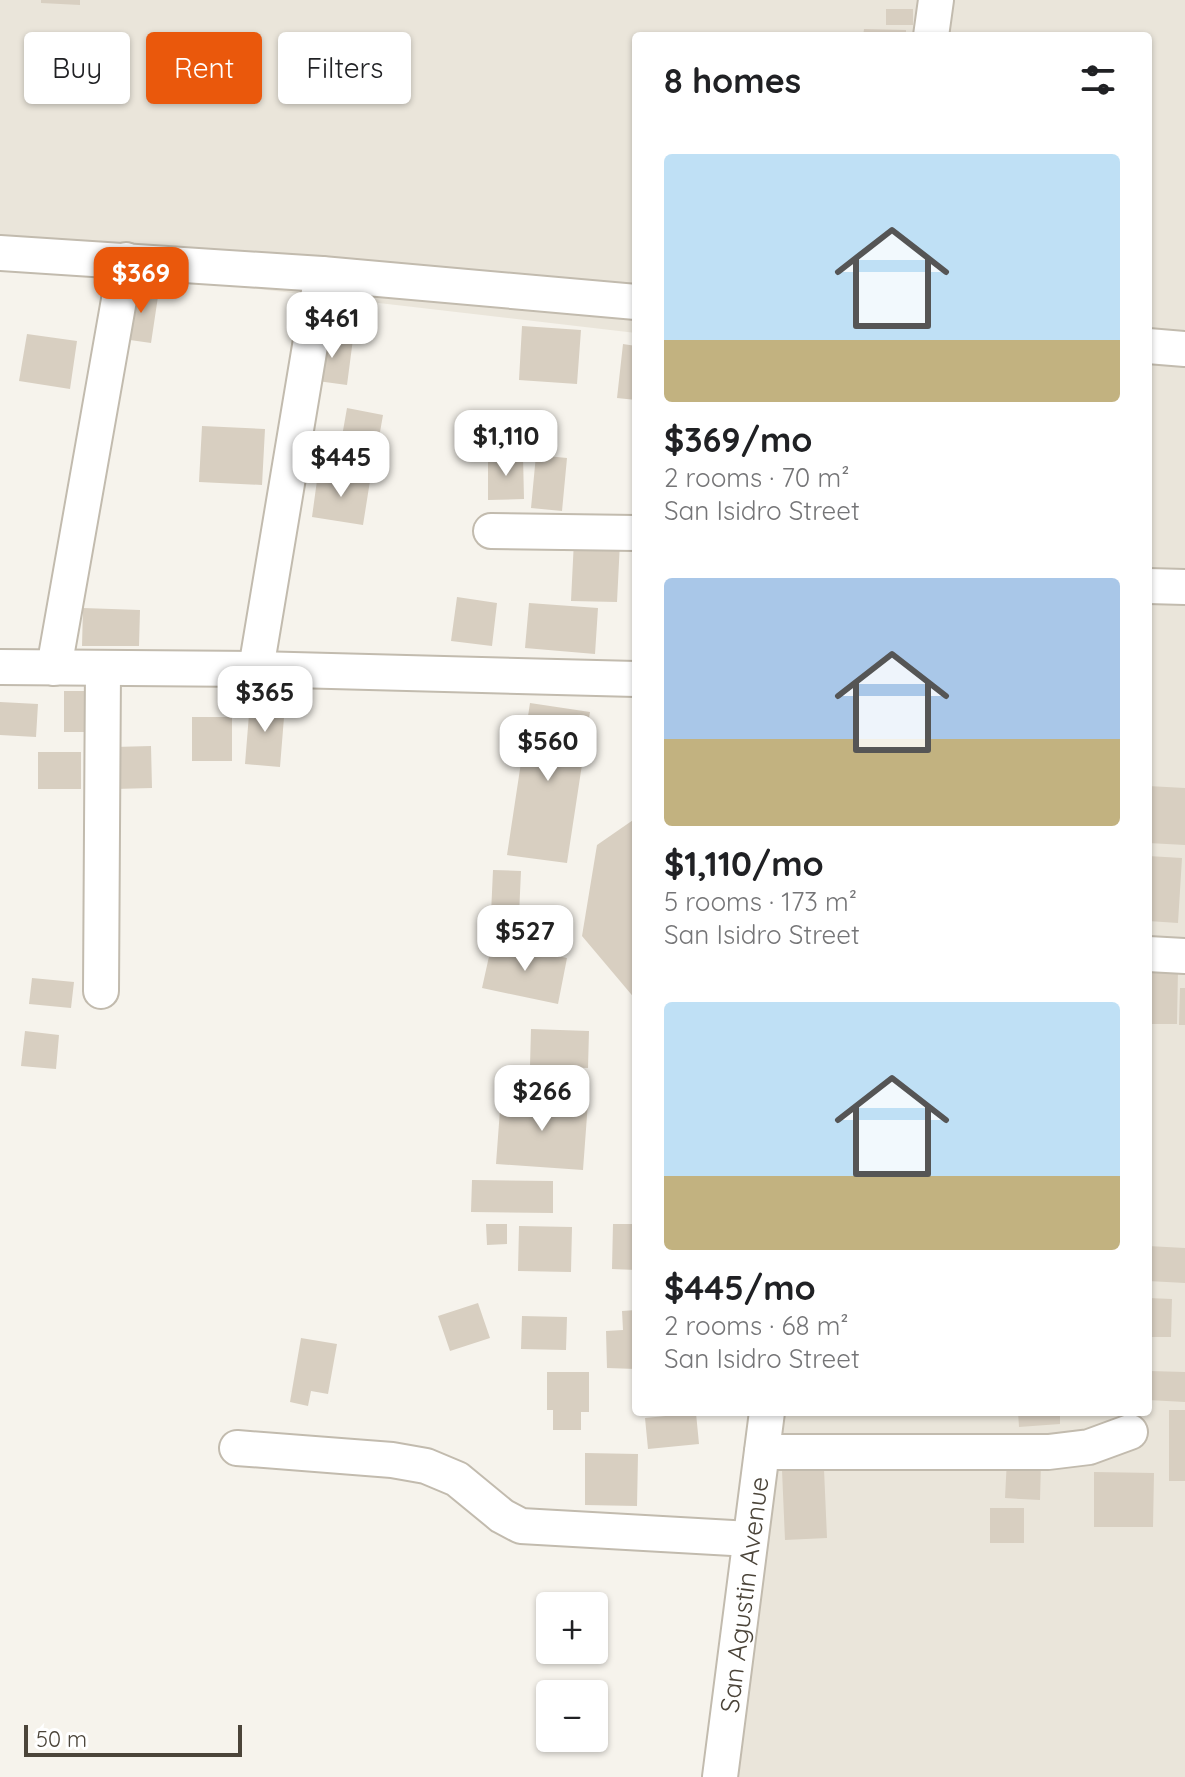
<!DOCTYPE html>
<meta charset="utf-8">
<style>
body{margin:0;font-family:Quicksand,sans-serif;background:#f2f2f2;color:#202124;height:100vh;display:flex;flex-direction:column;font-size:30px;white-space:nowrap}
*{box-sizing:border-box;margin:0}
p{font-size:26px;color:#757577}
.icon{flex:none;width:44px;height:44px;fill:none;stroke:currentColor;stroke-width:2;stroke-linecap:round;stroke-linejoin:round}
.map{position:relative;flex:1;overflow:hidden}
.sheet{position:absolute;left:632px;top:32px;width:520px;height:1384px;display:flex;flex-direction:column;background:#fff;border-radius:8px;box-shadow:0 2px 6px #0004}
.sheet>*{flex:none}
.guide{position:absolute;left:24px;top:32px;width:488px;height:72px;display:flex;gap:16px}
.tools{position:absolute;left:536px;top:1592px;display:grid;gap:16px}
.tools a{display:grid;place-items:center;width:72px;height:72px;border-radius:8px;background:#fff;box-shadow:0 2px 6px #0004;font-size:40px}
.scale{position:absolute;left:24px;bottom:20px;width:218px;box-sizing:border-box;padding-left:8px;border:4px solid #4b4439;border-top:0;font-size:22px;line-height:28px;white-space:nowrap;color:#4b4439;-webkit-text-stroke:6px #fff;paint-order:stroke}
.price{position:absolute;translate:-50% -68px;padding:0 18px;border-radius:16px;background:#fff;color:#222;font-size:26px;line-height:52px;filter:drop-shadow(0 2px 4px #0008)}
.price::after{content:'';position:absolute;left:50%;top:48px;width:24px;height:18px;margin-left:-12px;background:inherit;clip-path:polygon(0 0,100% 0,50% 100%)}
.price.current{background:#ea580c;color:#fff}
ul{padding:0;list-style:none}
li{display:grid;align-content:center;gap:16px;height:424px;padding:0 32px}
li span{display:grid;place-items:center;height:248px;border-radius:8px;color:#555}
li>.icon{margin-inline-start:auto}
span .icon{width:144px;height:144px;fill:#fffc;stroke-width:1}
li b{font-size:34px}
h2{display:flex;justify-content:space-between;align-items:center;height:96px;padding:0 32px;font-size:34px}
.pill{padding:0 28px;border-radius:8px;background:#fff;box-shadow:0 2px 6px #0004;font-size:28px;line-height:72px}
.pill.current{background:#ea580c;color:#fff}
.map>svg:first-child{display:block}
.residential{fill:#eae5da}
.building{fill:#d8cfc1}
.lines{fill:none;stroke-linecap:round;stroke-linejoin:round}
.minor-casing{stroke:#c2bbae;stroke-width:38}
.minor{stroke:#fff;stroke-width:34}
.labels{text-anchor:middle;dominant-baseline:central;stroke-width:7;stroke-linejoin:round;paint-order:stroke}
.street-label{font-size:26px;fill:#4b4439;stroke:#fff}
</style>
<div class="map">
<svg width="1185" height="1777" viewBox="0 0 1185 1777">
<rect width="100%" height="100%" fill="#f6f3ec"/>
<!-- residential -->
<path class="residential" d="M 0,0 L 1185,0 L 1185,1777 L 714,1777 L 761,1412 L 1148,1412 L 1148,36 L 636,36 L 636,333 L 0,259 Z"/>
<!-- building -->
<path class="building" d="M 41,0 L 80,0 L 80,5 L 41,3 Z
M 886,9 L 913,9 L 913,25 L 886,25 Z
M 864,29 L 906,30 L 906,36 L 863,36 Z
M 132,286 L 159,290 L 151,343 L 123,339 Z
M 325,292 L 350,296 L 345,328 L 320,324 Z
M 522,326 L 581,330 L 577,384 L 519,380 Z
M 27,334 L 77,341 L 70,389 L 19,381 Z
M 316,334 L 353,339 L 347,385 L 310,380 Z
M 623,344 L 636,346 L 636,400 L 617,398 Z
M 347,408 L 383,415 L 374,466 L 338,459 Z
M 202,426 L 265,429 L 262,485 L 199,482 Z
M 536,455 L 567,458 L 562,511 L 531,508 Z
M 488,456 L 523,456 L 524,499 L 488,500 Z
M 318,473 L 370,481 L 363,525 L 312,517 Z
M 574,540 L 620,542 L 617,602 L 571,601 Z
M 457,597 L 497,603 L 492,646 L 451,641 Z
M 529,603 L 598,608 L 595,654 L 525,648 Z
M 83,608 L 140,610 L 139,646 L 82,646 Z
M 64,691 L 95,691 L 95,732 L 64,732 Z
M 0,702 L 38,704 L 36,737 L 0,735 Z
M 250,702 L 285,705 L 280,767 L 245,764 Z
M 530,703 L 590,712 L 567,863 L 507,855 Z
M 192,717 L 232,717 L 232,761 L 192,761 Z
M 151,746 L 152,788 L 115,789 L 114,747 Z
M 38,752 L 81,752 L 81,789 L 38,789 Z
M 1148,786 L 1185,788 L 1185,845 L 1148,843 Z
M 636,818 L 636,1000 L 582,936 L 597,845 Z
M 1148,856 L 1182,858 L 1178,923 L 1148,921 Z
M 493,870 L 521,871 L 518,937 L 490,936 Z
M 492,943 L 567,958 L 558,1004 L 482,988 Z
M 1148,969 L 1178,969 L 1177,1024 L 1148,1024 Z
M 32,978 L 74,982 L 71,1008 L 29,1004 Z
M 1180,988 L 1185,988 L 1185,1025 L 1179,1025 Z
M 531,1029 L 589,1031 L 588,1068 L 530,1066 Z
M 25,1031 L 59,1035 L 56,1069 L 21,1066 Z
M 501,1096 L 588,1102 L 583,1170 L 496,1164 Z
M 472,1180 L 553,1181 L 553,1213 L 471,1212 Z
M 486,1224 L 507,1224 L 507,1244 L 487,1245 Z
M 613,1224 L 636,1224 L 636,1270 L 612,1269 Z
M 519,1226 L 572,1227 L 571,1272 L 518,1271 Z
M 1148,1246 L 1185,1248 L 1185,1283 L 1148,1281 Z
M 1148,1298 L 1172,1299 L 1171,1337 L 1148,1337 Z
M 478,1303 L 490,1338 L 450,1351 L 438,1316 Z
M 636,1310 L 636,1369 L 607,1368 L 606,1331 L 623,1330 L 622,1311 Z
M 522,1316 L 567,1317 L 566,1350 L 521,1349 Z
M 301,1338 L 337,1344 L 328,1394 L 311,1391 L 308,1406 L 290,1402 Z
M 1149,1371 L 1185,1372 L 1185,1402 L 1148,1400 Z
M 547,1372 L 589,1372 L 589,1412 L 581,1412 L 581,1430 L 553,1430 L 553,1410 L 547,1410 Z
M 1169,1410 L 1185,1410 L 1185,1481 L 1169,1481 Z
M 1018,1412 L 1060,1412 L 1060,1424 L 1019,1427 Z
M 696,1413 L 699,1444 L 648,1449 L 645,1418 Z
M 585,1453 L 638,1454 L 637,1506 L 585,1505 Z
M 1007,1459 L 1041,1461 L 1040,1500 L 1005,1498 Z
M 824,1469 L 827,1538 L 785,1540 L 782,1470 Z
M 1094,1472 L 1154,1473 L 1153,1527 L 1094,1527 Z
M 990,1508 L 1024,1508 L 1024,1543 L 990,1543 Z"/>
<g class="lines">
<defs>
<g id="minor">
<path d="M 931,36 L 936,0"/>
<path d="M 0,253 L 322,274 L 636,302"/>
<path d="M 1148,346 L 1185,349"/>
<path d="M 491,531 L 636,533"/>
<path d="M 1148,586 L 1185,587"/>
<path d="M 0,667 L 256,669 L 636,679"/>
<path d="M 54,668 L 126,260"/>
<path d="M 256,669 L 322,274"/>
<path d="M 1148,954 L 1185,956"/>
<path d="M 101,991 L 103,668"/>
<path d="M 237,1448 L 392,1460 L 426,1466 L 457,1479 L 502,1516 L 521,1526 L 750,1539"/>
<path d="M 762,1452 L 1048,1452 L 1089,1447 L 1130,1432"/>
<path id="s1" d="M 720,1777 L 767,1412"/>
</g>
</defs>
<!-- minor casing -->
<use href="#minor" class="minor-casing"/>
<!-- minor -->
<use href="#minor" class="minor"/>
</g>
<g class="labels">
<!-- street labels -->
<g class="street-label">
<text stroke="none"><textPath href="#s1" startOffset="184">San Agustin Avenue</textPath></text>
</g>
</g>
</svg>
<div class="tools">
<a>+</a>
<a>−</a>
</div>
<div class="scale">50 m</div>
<b class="price current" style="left:141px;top:315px">$369</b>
<b class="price" style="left:332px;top:360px">$461</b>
<b class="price" style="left:506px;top:478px">$1,110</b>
<b class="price" style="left:341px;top:499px">$445</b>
<b class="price" style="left:265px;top:734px">$365</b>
<b class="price" style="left:548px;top:783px">$560</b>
<b class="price" style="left:525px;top:973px">$527</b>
<b class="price" style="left:542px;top:1133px">$266</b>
<div class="guide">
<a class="pill">Buy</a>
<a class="pill current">Rent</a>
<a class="pill">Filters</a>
</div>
<section class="sheet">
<h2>8 homes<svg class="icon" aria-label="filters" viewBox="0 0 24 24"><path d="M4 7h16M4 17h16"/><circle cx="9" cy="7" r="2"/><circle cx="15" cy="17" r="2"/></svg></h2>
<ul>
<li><span style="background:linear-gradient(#bfe0f5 75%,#c2b280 0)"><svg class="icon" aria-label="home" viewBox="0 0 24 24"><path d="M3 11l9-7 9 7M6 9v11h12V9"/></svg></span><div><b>$369/mo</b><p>2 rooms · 70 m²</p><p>San Isidro Street</p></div></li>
<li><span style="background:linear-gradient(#a9c7e8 65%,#c2b280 0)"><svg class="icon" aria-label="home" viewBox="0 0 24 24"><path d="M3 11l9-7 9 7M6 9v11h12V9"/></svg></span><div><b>$1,110/mo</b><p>5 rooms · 173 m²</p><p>San Isidro Street</p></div></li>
<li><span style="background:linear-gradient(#bfe0f5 70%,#c2b280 0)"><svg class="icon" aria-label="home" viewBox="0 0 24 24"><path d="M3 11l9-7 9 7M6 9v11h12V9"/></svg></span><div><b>$445/mo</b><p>2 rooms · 68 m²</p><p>San Isidro Street</p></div></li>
</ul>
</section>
</div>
